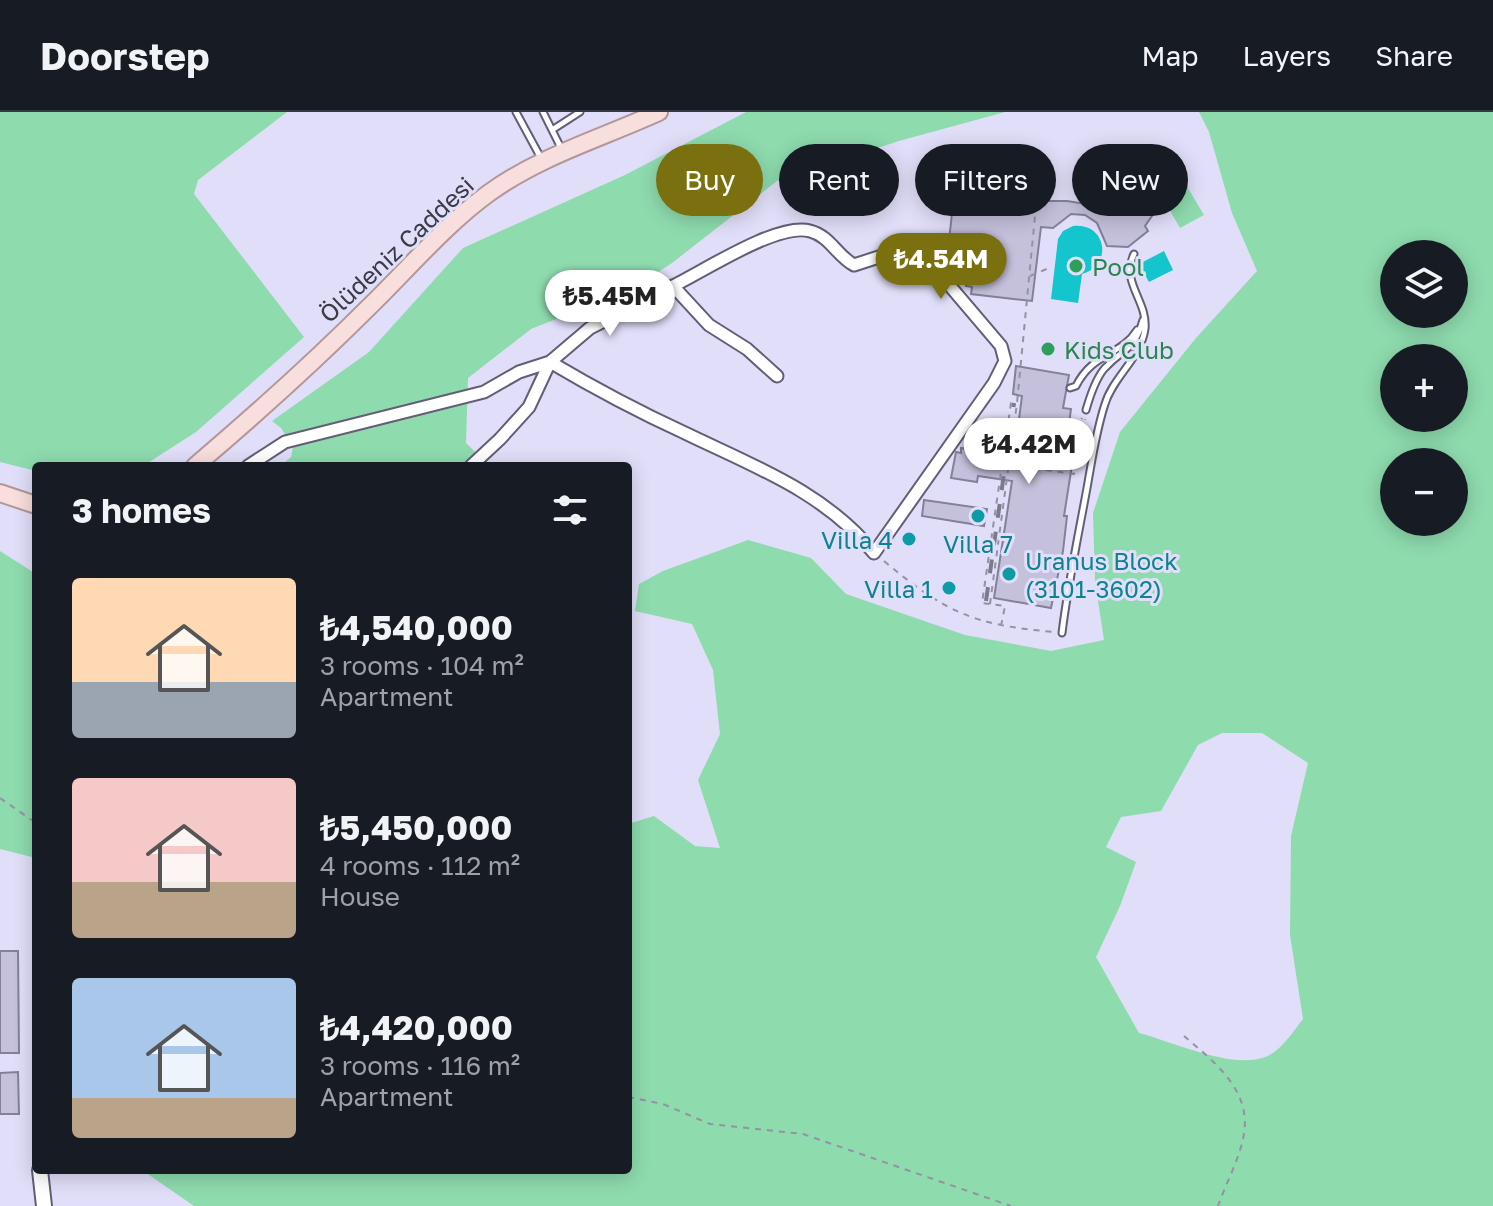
<!DOCTYPE html>
<meta charset="utf-8">
<style>
body{margin:0;font-family:"Golos Text",sans-serif;background:#242831;color:#f1f3f6;height:100vh;display:flex;flex-direction:column;font-size:30px;white-space:nowrap}
*{box-sizing:border-box;margin:0}
p{font-size:26px;color:#9ea1a6}
.icon{flex:none;width:44px;height:44px;fill:none;stroke:currentColor;stroke-width:2;stroke-linecap:round;stroke-linejoin:round}
.map{position:relative;flex:1;overflow:hidden}
.panel{position:absolute;left:32px;top:350px;width:600px;height:712px;display:flex;flex-direction:column;background:#171b24;border-radius:8px;box-shadow:0 4px 20px #0003}
.panel>*{flex:none}
.guide{position:absolute;left:656px;top:32px;width:716px;height:72px;display:flex;gap:16px}
.buttons{position:absolute;left:1380px;top:128px;display:grid;gap:16px}
.buttons a{display:grid;place-items:center;width:88px;height:88px;border-radius:50%;background:#171b24;box-shadow:0 4px 20px #0003;font-size:40px}
.price{position:absolute;translate:-50% -68px;padding:0 18px;border-radius:28px;background:#fff;color:#222;font-size:26px;line-height:52px;filter:drop-shadow(0 2px 4px #0008)}
.price::after{content:'';position:absolute;left:50%;top:48px;width:24px;height:18px;margin-left:-12px;background:inherit;clip-path:polygon(0 0,100% 0,50% 100%)}
.price.active{background:#7b7010;color:#fff}
ul{padding:0;list-style:none}
li{display:flex;align-items:center;gap:24px;height:200px;padding:0 40px}
li span{display:grid;place-items:center;flex:none;width:224px;height:160px;border-radius:8px;color:#555}
li>.icon{margin-inline-start:auto}
span .icon{width:96px;height:96px;fill:#fffc;stroke-width:1}
li b{font-size:34px}
h2{display:flex;justify-content:space-between;align-items:center;height:96px;padding:0 40px;font-size:34px}
.pill{padding:0 28px;border-radius:36px;background:#171b24;box-shadow:0 4px 20px #0003;font-size:28px;line-height:72px}
.pill.active{background:#7b7010;color:#fff}
header{display:flex;align-items:center;gap:48px;box-sizing:border-box;height:112px;padding:0 40px;background:#171b24;border-bottom:2px solid #363941}
header strong{font-size:38px}
nav{display:flex;gap:44px;margin-inline-start:auto;font-size:28px}
.map>svg:first-child{display:block}
.green{fill:#8edbae;fill-rule:evenodd}
.water{fill:#15c5ce}
.building{fill:#c5c1dc;stroke:#838099;stroke-width:2}
.lines{fill:none;stroke-linecap:round;stroke-linejoin:round}
.service-casing{stroke:#615e76;stroke-width:9}
.minor-casing{stroke:#615e76;stroke-width:15}
.tertiary-casing{stroke:#615e76;stroke-width:18}
.primary-casing{stroke:#b39698;stroke-width:20}
.path{stroke:#9391a4;stroke-width:2;stroke-dasharray:6 6;stroke-linecap:butt}
.service{stroke:#fff;stroke-width:5}
.minor{stroke:#fff;stroke-width:11}
.tertiary{stroke:#fff;stroke-width:14}
.primary{stroke:#f8dedc;stroke-width:16}
.rail{stroke:#7c7a8b;stroke-width:4;stroke-dasharray:14 14;stroke-linecap:butt}
.leisure-dot{fill:#2e9e5b;stroke:#e1def9;stroke-width:3}
.culture-dot{fill:#0f9aa8;stroke:#e1def9;stroke-width:3}
.labels{text-anchor:middle;dominant-baseline:central;stroke-width:6;stroke-linejoin:round;paint-order:stroke}
.street-label{font-size:24px;fill:#3b3a45;stroke:#e1def9}
.leisure-label{font-size:24px;fill:#27864d;stroke:#e1def9;text-anchor:start}
.culture-label{font-size:24px;fill:#0d838f;stroke:#e1def9;text-anchor:end}
</style>
<header>
<strong>Doorstep</strong>
<nav><a>Map</a><a>Layers</a><a>Share</a></nav>
</header>
<div class="map">
<svg width="1493" height="1094" viewBox="0 0 1493 1094">
<rect width="100%" height="100%" fill="#e1def9"/>
<!-- green -->
<path class="green" d="M 0,0 L 287,0 L 198,68 L 194,82 L 304,225 L 196,320 L 143,354 L 36,354 L 36,359 L 0,350 Z
M 746,0 L 1005,0 L 899,29 L 777,69 L 672,151 L 632,177 L 531,217 L 468,266 L 466,331 L 490,354 L 280,354 L 291,345 L 293,335 L 281,316 L 272,309 L 369,240 L 463,136 L 625,63 Z
M 1199,0 L 1493,0 L 1493,1094 L 194,1094 L 142,1058 L 628,1058 L 628,712 L 654,704 L 695,734 L 720,736 L 698,668 L 720,622 L 713,558 L 692,512 L 635,499 L 639,472 L 663,459 L 748,428 L 811,446 L 846,482 L 965,523 L 1051,539 L 1104,528 L 1095,469 L 1093,401 L 1120,320 L 1196,226 L 1257,159 L 1232,101 L 1209,20 ZM 1394,142 L 1454,142 L 1454,202 L 1394,202 ZM 1394,246 L 1454,246 L 1454,306 L 1394,306 ZM 1454,350 L 1454,410 L 1394,410 L 1394,350 ZM 1222,621 L 1262,621 L 1308,651 L 1291,724 L 1290,823 L 1303,907 C 1292,921 1280,941 1262,946 C 1229,956 1173,930 1139,921 L 1096,845 L 1120,794 L 1136,750 L 1106,735 L 1121,705 L 1161,699 L 1198,633 Z
M 1173,51 L 1204,103 L 1180,116 L 1150,64 Z
M 0,439 L 36,462 L 36,746 L 0,737 Z"/>
<!-- water -->
<path class="water" d="M 1073,114 C 1106,110 1114,153 1082,162 L 1078,191 L 1051,187 L 1058,127 L 1063,119 Z
M 1164,139 L 1173,158 L 1149,170 L 1139,152 Z"/>
<!-- building -->
<path class="building" d="M 955,73 L 1004,78 L 1004,83 L 1026,85 L 1025,89 L 1067,89 L 1092,93 L 1145,85 L 1152,90 L 1154,101 L 1145,114 L 1148,119 L 1128,135 L 1107,134 L 1097,111 L 1085,103 L 1071,102 L 1053,116 L 1041,115 L 1032,189 L 971,182 L 972,175 L 966,174 L 968,156 L 956,155 L 959,131 L 949,129 Z
M 1016,254 L 1069,263 L 1063,296 L 1071,297 L 1066,333 L 1075,334 L 1064,404 L 1067,404 L 1063,439 L 1051,496 L 994,486 L 1012,369 L 978,364 L 977,370 L 951,366 L 956,340 L 961,341 L 961,336 L 974,338 L 978,310 L 996,313 L 993,334 L 1015,338 L 1022,284 L 1013,282 Z
M 924,388 L 987,397 L 984,414 L 922,404 Z
M 0,839 L 18,839 L 19,941 L 0,941 Z
M 18,960 L 19,1002 L 0,1002 L 0,961 Z"/>
<g class="lines">
<defs>
<path id="service" d="M 516,0 L 542,48
M 543,0 L 561,36
M 552,18 L 580,0
M 1070,276 L 1076,274 C 1093,240 1121,244 1137,218
M 1086,298 C 1090,284 1095,268 1104,257 C 1125,234 1133,241 1143,208
M 1062,521 C 1068,472 1078,425 1087,376 C 1092,348 1096,319 1105,292 C 1113,265 1141,246 1145,217 C 1148,189 1120,170 1134,142"/>
<path id="minor" d="M 248,354 L 285,330 L 484,280 L 519,260 L 550,250 C 594,276 639,300 685,321 C 753,354 825,380 874,441 L 994,271 L 1005,249 L 1001,234 L 933,154 L 891,141 L 854,153 C 837,144 830,124 810,119 C 778,110 704,159 673,174
M 471,354 L 500,327 L 529,295 L 550,250 L 590,216 L 673,174 L 709,213 L 747,237 L 777,264"/>
<path id="tertiary" d="M 40,1058 L 44,1094"/>
<path id="primary" d="M 195,354 C 255,303 314,250 370,194 C 409,156 445,113 489,81 C 540,44 602,26 659,0
M 0,381 L 36,393"/>
</defs>
<!-- service casing -->
<use href="#service" class="service-casing"/>
<!-- minor casing -->
<use href="#minor" class="minor-casing"/>
<!-- tertiary casing -->
<use href="#tertiary" class="tertiary-casing"/>
<!-- primary casing -->
<use href="#primary" class="primary-casing"/>
<!-- path -->
<path class="path" d="M 1030,164 L 1049,156
M 1048,326 L 1072,329 L 1082,306
M 1010,353 L 1074,362 L 1085,307
M 884,449 C 946,501 974,513 1054,520
M 990,492 L 1017,291 L 1035,104
M 1001,514 L 1005,494 L 982,491 L 1011,291 L 1017,291
M 0,686 L 36,711
M 1184,924 C 1214,950 1251,977 1244,1022 C 1240,1046 1226,1071 1218,1094
M 628,985 L 663,992 L 710,1012 L 803,1022 L 1011,1094"/>
<!-- service -->
<use href="#service" class="service"/>
<!-- minor -->
<use href="#minor" class="minor"/>
<!-- tertiary -->
<use href="#tertiary" class="tertiary"/>
<!-- primary -->
<use href="#primary" class="primary"/>
<!-- rail -->
<path class="rail" d="M 986,489 L 1014,291"/>
</g>
<!-- markers -->
<g class="leisure-dot">
<circle cx="1076" cy="154" r="8"/>
<circle cx="1048" cy="237" r="8"/>
</g>
<g class="culture-dot">
<circle cx="978" cy="404" r="8"/>
<circle cx="909" cy="427" r="8"/>
<circle cx="1009" cy="462" r="8"/>
<circle cx="949" cy="476" r="8"/>
</g>
<g class="labels">
<!-- street labels -->
<g class="street-label">
<text transform="translate(396 137) rotate(-43)">Ölüdeniz Caddesi</text>
</g>
<!-- leisure labels -->
<g class="leisure-label">
<text x="1092" y="154">Pool</text>
<text x="1064" y="237">Kids Club</text>
</g>
<!-- culture labels -->
<g class="culture-label">
<text x="893" y="427">Villa 4</text>
<text x="978" y="431" text-anchor="middle">Villa 7</text>
<text x="1025" y="448" text-anchor="start">Uranus Block<tspan x="1025" dy="28">(3101-3602)</tspan></text>
<text x="933" y="476">Villa 1</text>
</g>
</g>
</svg>
<div class="buttons">
<a><svg class="icon" aria-label="layers" viewBox="0 0 24 24"><path d="M12 4l9 5-9 5-9-5zM3 14l9 5 9-5"/></svg></a>
<a>+</a>
<a>−</a>
</div>
<b class="price active" style="left:941px;top:189px">₺4.54M</b>
<b class="price" style="left:610px;top:226px">₺5.45M</b>
<b class="price" style="left:1029px;top:374px">₺4.42M</b>
<div class="guide">
<a class="pill active">Buy</a>
<a class="pill">Rent</a>
<a class="pill">Filters</a>
<a class="pill">New</a>
</div>
<section class="panel">
<h2>3 homes<svg class="icon" aria-label="filters" viewBox="0 0 24 24"><path d="M4 7h16M4 17h16"/><circle cx="9" cy="7" r="2"/><circle cx="15" cy="17" r="2"/></svg></h2>
<ul>
<li><span style="background:linear-gradient(#ffd9b3 65%,#9aa5b1 0)"><svg class="icon" aria-label="home" viewBox="0 0 24 24"><path d="M3 11l9-7 9 7M6 9v11h12V9"/></svg></span><div><b>₺4,540,000</b><p>3 rooms · 104 m²</p><p>Apartment</p></div></li>
<li><span style="background:linear-gradient(#f6c9c9 65%,#b9a48a 0)"><svg class="icon" aria-label="home" viewBox="0 0 24 24"><path d="M3 11l9-7 9 7M6 9v11h12V9"/></svg></span><div><b>₺5,450,000</b><p>4 rooms · 112 m²</p><p>House</p></div></li>
<li><span style="background:linear-gradient(#a9c7e8 75%,#b9a48a 0)"><svg class="icon" aria-label="home" viewBox="0 0 24 24"><path d="M3 11l9-7 9 7M6 9v11h12V9"/></svg></span><div><b>₺4,420,000</b><p>3 rooms · 116 m²</p><p>Apartment</p></div></li>
</ul>
</section>
</div>
